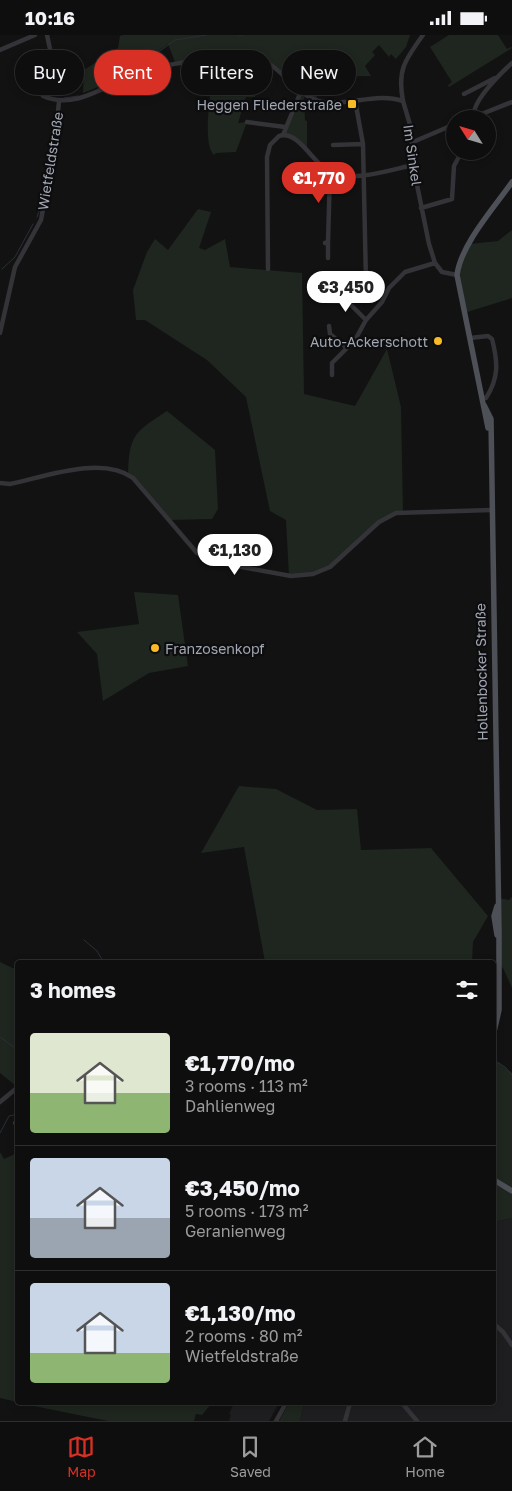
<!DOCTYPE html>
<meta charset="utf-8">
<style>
body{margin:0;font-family:"Golos Text",sans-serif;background:#1c1c1c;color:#f1f3f6;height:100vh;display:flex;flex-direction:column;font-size:19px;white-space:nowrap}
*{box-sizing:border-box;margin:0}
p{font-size:16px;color:#9b9c9e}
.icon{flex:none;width:28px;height:28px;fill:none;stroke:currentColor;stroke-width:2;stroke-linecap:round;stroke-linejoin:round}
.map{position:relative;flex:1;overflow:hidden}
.sheet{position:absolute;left:15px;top:925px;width:481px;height:445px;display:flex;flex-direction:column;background:#0e0e0e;border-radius:5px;box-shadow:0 2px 8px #0003,0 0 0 1px #2e2e2e}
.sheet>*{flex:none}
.hud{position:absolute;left:15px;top:15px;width:482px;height:45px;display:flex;gap:10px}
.needle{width:32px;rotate:307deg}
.fabs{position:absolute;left:446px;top:75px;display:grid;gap:10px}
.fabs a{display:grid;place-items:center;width:50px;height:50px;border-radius:50%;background:#0e0e0e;box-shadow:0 2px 8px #0003,0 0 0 1px #2e2e2e;font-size:25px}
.price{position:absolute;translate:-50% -42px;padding:0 11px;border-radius:18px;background:#fff;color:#222;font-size:16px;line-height:32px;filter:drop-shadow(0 1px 2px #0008)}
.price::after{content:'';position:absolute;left:50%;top:30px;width:15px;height:11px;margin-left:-8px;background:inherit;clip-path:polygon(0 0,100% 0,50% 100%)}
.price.active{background:#d93025;color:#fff}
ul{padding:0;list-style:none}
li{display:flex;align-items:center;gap:15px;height:125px;padding:0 15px}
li+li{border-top:1px solid #2e2e2e}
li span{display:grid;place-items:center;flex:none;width:140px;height:100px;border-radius:5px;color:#555}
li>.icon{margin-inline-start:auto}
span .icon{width:60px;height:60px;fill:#fffc;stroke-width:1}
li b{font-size:21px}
h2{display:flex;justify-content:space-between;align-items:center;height:60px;padding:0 15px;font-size:21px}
.tag{padding:0 18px;border-radius:22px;background:#0e0e0e;box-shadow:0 2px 8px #0003,0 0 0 1px #2e2e2e;font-size:18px;line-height:45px}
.tag.active{background:#d93025;color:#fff}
.status{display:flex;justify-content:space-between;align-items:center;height:35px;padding:0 25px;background:#0e0e0e;direction:ltr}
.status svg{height:14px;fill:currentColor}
.dock{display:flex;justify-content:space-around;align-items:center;height:70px;border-top:1px solid #2e2e2e;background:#0e0e0e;font-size:14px;color:#9b9c9e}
.dock a{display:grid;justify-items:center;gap:2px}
.dock .active{color:#d93025}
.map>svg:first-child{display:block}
.built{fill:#1e1e20}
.green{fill:#1e261f}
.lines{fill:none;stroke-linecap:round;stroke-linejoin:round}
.stream{stroke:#283037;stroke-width:1}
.minor{stroke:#333338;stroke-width:4.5}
.major{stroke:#4e5058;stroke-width:5.5}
.poi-dot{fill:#f8ba25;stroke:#0d0d0e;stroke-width:2}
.labels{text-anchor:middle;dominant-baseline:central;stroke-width:4.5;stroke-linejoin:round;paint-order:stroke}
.poi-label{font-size:14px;fill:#a2a7b5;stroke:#0d0d0e;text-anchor:end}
.street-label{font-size:14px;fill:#a2a7b5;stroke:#0d0d0e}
</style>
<div class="status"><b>10:16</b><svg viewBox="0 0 49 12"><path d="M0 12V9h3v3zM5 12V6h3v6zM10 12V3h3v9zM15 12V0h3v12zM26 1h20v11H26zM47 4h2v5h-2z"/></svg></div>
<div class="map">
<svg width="512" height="1386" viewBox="0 0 512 1386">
<rect width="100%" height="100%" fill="#121213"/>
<!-- built -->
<path class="built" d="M 512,1183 L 512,1386 L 300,1386 L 304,1368 L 494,1368 L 494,1187 Z
M 234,1368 L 279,1368 L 269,1386 L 229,1386 L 231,1380 L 229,1379 Z"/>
<!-- green -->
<path class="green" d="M 123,0 L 410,0 L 406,12 L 396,24 L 391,19 L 389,22 L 379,10 L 372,17 L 375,20 L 365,31 L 371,41 L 316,42 L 317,65 L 304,59 L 305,85 L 307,86 L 307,117 L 302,110 L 283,100 L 301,56 L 266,27 L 242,25 L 243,35 L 257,41 L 255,62 L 246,62 L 238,88 L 247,87 L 236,117 L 216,118 L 214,120 C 201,109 212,47 215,30 L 205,32 L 204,25 L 175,27 L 168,9 L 152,21 L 139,24 L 138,36 L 83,58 L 84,35 L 118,13 L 120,1 Z
M 449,0 L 498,0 L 507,14 L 511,12 L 512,13 L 449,52 L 448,50 L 452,47 L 430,12 Z
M 198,174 L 211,177 L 199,213 L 205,215 L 225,204 L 230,232 L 302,238 L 304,359 L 355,371 L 387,314 L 401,372 L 403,476 C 369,486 352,525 319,537 C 310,540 298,540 289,541 L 286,485 L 270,476 L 246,362 L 207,325 L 145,285 L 136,285 L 133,255 L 147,217 L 155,204 L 168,215 Z
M 512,195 L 512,263 L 464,278 L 457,240 L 469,209 L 498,206 Z
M 167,376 L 215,415 L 218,474 L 212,484 L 168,485 L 128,440 C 129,399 135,397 167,376 Z
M 134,557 L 178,560 L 188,631 L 149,638 L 103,666 L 97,619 L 77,597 L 139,589 Z
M 239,751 L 276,754 L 317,775 L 357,774 L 361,815 L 431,813 L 488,881 L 473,907 L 472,927 L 265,927 L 244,812 L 201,818 Z
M 512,862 L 512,953 L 503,933 L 499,931 L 498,863 L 509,865 Z
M 0,927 L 17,935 L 18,1049 L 15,1050 L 0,1038 Z
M 494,1024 L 512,1038 L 512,1183 L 494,1187 Z
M 0,1117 L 4,1124 L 17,1118 L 17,1367 L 0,1363 Z
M 19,1368 L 212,1368 L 202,1380 L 196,1379 L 194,1386 L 108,1386 Z
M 289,1368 L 304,1368 L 300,1386 L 279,1386 Z"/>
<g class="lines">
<!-- stream -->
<path class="stream" d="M 238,0 L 244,0
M 115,37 L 123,27 L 153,21 L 175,5 L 207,0
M 98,54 L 112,42
M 64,63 L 78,61
M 47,138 L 50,113
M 37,182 L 42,168
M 2,234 L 15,222 L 33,189
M 84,905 L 97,916 L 104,928
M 0,1002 L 18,1015
M 494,1025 L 505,1032 L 512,1040
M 0,1098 L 9,1081 L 18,1079"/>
<!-- minor -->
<path class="minor" d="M 47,0 L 50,14 C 44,34 29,39 43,61 C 79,77 113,44 147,35 C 172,28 250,15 271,30 C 288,42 301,63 323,67 C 351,71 376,57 403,66 L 411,93 L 413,130 L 429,209 L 435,228 L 442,237 L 457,240
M 0,15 L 35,0
M 464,59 L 495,43
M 355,65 L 363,109 L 366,247
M 403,66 C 397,35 405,25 423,0
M 474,82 C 471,67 501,38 512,28
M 469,84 L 512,67
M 247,87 L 285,92
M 283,100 L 301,56
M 413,107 L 455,89
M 333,110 L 363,109
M 421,173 L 452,164 L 454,131 L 462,116
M 328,207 L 328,223
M 325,208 L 328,207 L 330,138
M 268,234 L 267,122 L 270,110 L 279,101 C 298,94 314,130 330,137 C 351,148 390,135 413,130
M 327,266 L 348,267 L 366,285
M 329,291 L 330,299 L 347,313
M 0,298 L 15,232 L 41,185 L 55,108 L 59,66
M 470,303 L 488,301 L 492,304 C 498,327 499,343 486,363 L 483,363
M 332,340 L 332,328 L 355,305 L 366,285 L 382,267 L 389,253 L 405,237 L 435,228
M 0,448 L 10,449 C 44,442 102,420 133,443 L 197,518 L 220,528 L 291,541 L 313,539 L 330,532 L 379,487 L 396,478 L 491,475
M 0,1067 L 18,1052
M 15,1088 L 18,1088
M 494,1289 L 503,1297 L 512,1310
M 402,1368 L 417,1386
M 276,1386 L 286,1368
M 345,1386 L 350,1368"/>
<!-- major -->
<path class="major" d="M 484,370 L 491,384 L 499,896 L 499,975 L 494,997
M 488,393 L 457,240 C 461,209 494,173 512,147
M 497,871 L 494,881 L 497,900
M 494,1145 L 512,1156"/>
</g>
<!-- markers -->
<g class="poi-dot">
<rect x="347" y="64" width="10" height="10" rx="2.5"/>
<circle cx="438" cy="306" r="5"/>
<circle cx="155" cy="613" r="5"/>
</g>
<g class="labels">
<!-- poi labels -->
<g class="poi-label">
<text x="342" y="69">Heggen Fliederstraße</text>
<text x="428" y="306">Auto-Ackerschott</text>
<text x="165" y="613" text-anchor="start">Franzosenkopf</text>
</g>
<!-- street labels -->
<g class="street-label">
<text transform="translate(413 120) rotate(82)">Im Sinkel</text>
<text transform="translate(50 126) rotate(-81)">Wietfeldstraße</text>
<text transform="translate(481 637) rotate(-91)">Hollenbocker Straße</text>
</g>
</g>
</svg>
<div class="fabs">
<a><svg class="needle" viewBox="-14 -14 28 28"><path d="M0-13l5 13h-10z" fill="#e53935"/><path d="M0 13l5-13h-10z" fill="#9b9c9e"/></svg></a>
</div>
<b class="price active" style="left:319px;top:169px">€1,770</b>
<b class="price" style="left:346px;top:278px">€3,450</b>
<b class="price" style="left:235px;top:541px">€1,130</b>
<div class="hud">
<a class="tag">Buy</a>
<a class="tag active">Rent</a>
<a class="tag">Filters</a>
<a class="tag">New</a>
</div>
<section class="sheet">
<h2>3 homes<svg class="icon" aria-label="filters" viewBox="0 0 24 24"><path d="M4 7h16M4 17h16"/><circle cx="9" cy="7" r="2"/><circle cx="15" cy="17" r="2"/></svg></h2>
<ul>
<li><span style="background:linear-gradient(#dfe7d0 60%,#8fb573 0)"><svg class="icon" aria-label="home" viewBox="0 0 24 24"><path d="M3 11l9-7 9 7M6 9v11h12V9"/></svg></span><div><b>€1,770/mo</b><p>3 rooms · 113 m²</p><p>Dahlienweg</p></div></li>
<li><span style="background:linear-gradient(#c9d6e8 60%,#9aa5b1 0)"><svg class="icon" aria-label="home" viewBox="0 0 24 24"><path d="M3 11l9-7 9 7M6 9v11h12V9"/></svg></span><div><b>€3,450/mo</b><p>5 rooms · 173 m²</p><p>Geranienweg</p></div></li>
<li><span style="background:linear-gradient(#c9d6e8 70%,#8fb573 0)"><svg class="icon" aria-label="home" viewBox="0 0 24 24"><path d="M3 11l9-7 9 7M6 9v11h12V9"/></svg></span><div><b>€1,130/mo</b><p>2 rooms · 80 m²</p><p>Wietfeldstraße</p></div></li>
</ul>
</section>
</div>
<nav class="dock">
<a class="active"><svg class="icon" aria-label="map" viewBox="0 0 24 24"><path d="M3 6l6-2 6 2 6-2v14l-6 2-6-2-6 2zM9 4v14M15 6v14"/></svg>Map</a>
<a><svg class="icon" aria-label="saved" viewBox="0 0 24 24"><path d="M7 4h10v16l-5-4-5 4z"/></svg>Saved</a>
<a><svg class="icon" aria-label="home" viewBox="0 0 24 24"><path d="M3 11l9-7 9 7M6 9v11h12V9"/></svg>Home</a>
</nav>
